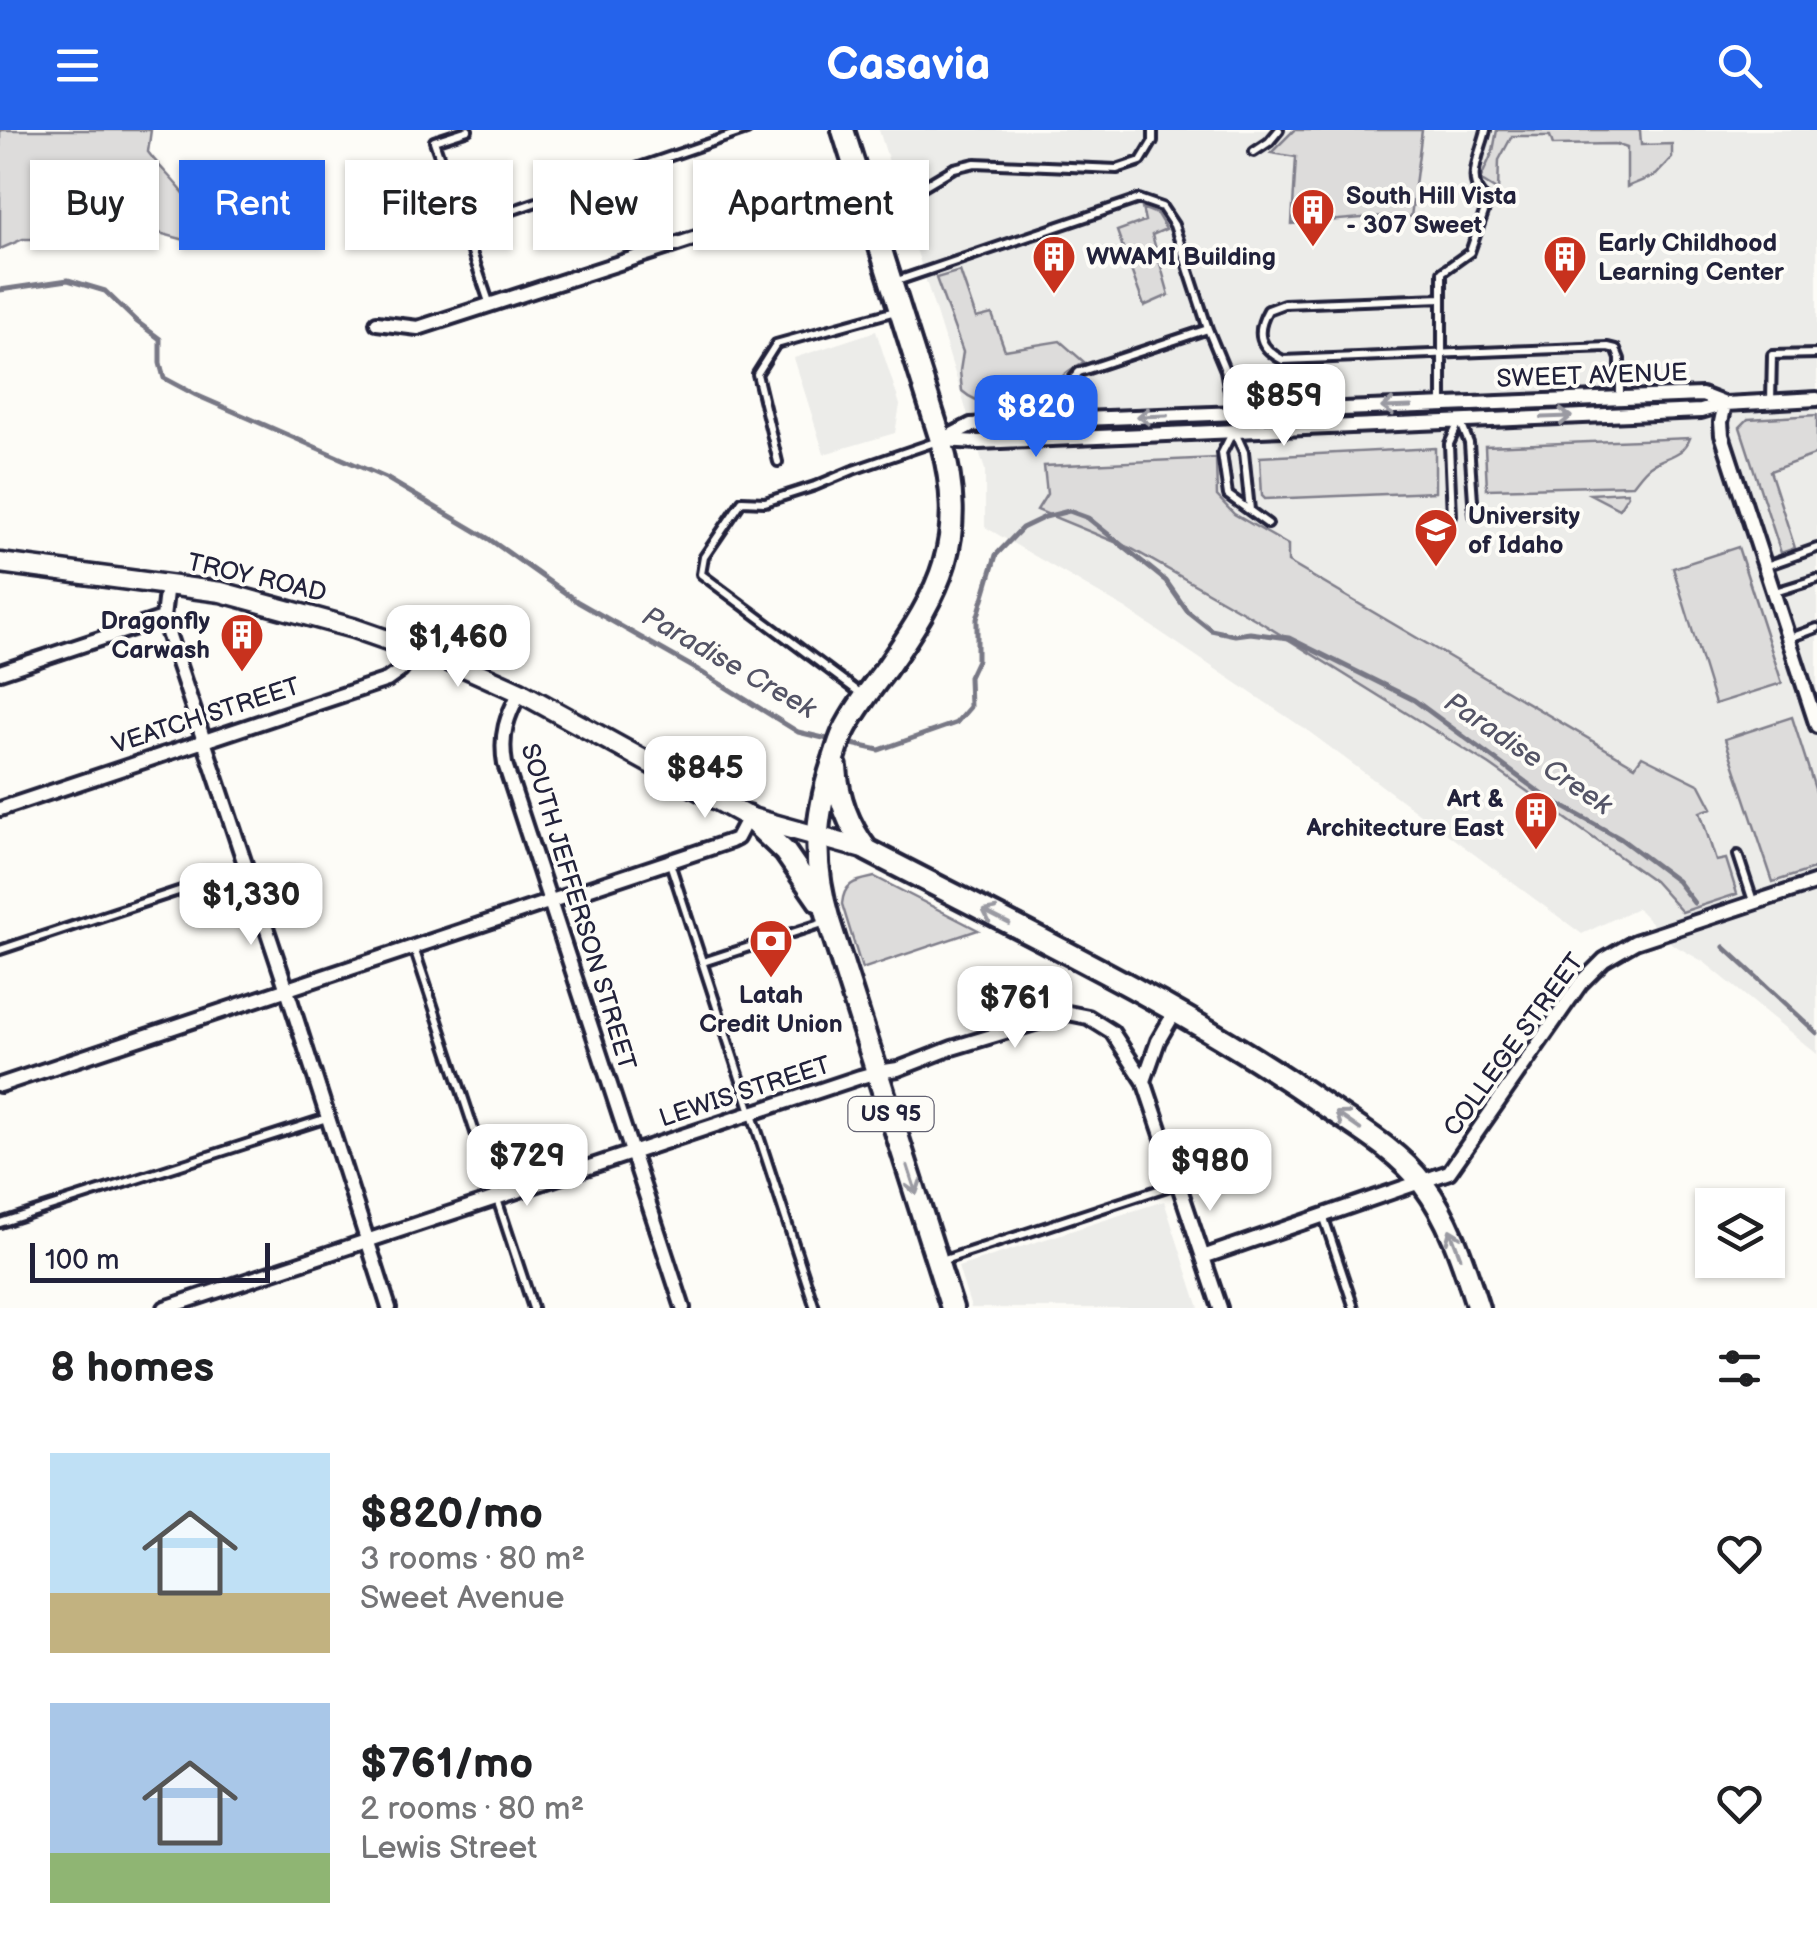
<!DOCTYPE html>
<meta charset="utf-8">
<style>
body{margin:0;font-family:"Balsamiq Sans",sans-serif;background:#f6f6f6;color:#202124;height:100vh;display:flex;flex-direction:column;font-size:38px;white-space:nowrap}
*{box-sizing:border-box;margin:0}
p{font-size:32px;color:#757577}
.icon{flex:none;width:55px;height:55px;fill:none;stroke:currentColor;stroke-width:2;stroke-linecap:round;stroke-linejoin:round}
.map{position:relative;height:1178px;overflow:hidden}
.drawer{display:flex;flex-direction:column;background:#fff;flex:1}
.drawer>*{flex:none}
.guide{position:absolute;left:30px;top:30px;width:1000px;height:90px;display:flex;gap:20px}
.tools{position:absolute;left:1695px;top:1058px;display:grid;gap:20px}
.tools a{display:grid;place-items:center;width:90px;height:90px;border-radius:0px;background:#fff;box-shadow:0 2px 8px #0004;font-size:50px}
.scale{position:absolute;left:30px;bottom:25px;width:240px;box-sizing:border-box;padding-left:10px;border:5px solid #22223b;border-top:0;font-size:28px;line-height:35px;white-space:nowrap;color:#22223b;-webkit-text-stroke:8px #fdfcf7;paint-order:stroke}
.price{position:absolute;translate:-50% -85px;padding:0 22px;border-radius:20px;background:#fff;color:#222;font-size:32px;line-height:65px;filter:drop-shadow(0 2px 5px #0008)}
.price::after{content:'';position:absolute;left:50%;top:60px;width:30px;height:22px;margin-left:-15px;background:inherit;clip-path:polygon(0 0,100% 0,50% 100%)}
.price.current{background:#2563eb;color:#fff}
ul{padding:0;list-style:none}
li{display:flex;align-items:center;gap:30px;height:250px;padding:0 50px}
li span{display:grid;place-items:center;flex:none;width:280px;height:200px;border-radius:0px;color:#555}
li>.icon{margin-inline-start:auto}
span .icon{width:120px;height:120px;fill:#fffc;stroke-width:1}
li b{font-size:42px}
h2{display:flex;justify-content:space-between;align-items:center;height:120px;padding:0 50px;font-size:42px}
.chip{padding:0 35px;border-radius:0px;background:#fff;box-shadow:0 2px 8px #0004;font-size:35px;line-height:90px}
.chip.current{background:#2563eb;color:#fff}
header{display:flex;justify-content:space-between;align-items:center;height:130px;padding:0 50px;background:#2563eb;color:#fff;font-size:45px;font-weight:700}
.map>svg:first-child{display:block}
.built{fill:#ecece9}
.green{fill:#dddcdb;stroke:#807f8b;stroke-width:2.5}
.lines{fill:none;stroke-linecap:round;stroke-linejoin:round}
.stream{stroke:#787885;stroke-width:5}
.service-casing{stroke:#22223b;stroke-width:14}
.minor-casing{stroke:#22223b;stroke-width:20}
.secondary-casing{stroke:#22223b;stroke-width:25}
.trunk-casing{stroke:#22223b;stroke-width:28}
.service{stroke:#fdfcf7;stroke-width:6}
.minor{stroke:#fdfcf7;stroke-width:12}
.secondary{stroke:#fdfcf7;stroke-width:18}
.trunk{stroke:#fdfcf7;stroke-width:20}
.oneway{stroke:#9a9aa2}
.labels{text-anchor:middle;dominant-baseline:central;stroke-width:8;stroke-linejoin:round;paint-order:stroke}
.shield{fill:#fdfcf7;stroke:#646373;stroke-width:2.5}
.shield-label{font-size:22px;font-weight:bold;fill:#22223b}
.poi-label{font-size:25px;font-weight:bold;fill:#22223b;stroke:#fdfcf7;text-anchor:start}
.street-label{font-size:25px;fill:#22223b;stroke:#fdfcf7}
.water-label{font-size:28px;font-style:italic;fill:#545466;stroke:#fdfcf7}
</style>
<header><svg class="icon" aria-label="menu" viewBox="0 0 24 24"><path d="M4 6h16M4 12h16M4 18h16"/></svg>Casavia<svg class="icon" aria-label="search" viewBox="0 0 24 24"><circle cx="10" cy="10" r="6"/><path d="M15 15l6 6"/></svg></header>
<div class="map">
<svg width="1817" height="1178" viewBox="0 0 1817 1178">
<rect width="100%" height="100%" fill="#fdfcf7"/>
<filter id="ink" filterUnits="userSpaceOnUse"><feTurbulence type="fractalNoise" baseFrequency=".01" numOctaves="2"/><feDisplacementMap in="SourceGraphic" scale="20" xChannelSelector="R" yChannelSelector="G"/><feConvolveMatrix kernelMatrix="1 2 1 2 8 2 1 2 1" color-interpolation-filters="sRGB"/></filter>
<g filter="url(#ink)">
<!-- built -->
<path class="built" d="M 879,0 L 1817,0 L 1817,924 L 1704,832 L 1672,814 L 1637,778 L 1582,804 L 1308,601 L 1126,479 L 985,397 L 985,340 Z
M 876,201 L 900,275 L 895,303 L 824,324 L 794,228 Z
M 1164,1071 L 1199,1178 L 971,1178 L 958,1137 Z"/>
<!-- green -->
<path class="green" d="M 0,0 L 151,0 L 148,22 C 164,43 184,59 197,82 L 194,96 L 185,110 L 126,94 L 91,106 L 82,102 L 60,109 L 23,109 L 0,119 Z
M 1294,0 L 1422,0 L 1411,87 L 1386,86 L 1292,94 L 1296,27 L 1271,23 Z
M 1497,0 L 1640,0 L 1641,15 L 1672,14 L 1672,28 L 1656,45 L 1627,57 L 1627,18 L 1615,14 L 1553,15 L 1550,6 L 1512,6 L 1499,30 L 1498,61 L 1480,50 L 1493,21 Z
M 1142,78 L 1157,84 L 1166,99 L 1152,105 L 1169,165 L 1144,176 L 1117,101 L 1145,91 Z
M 960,141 L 976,188 L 992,184 L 1005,220 L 1060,211 L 1084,232 C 1060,244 1056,249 1055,276 C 1025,275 985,282 962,261 L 960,241 L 963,222 L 936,148 Z
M 1817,285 L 1817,324 L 1770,341 L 1795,418 L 1781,423 L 1740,297 L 1748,289 Z
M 1690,308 C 1683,327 1665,326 1650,336 C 1643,341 1638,349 1633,355 L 1487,359 L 1485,316 Z
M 1435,318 L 1435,362 L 1265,369 L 1262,366 L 1260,327 Z
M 1216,328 L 1217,366 L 1234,384 L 1288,415 L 1288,432 L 1635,636 L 1642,626 L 1700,655 L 1712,678 L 1700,682 L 1716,731 L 1726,729 L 1737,764 L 1682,782 L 1654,751 L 1490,635 L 1257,490 L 1132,419 L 1037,380 L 1047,364 L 1044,336 Z
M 1627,362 L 1628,365 L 1619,379 L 1590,364 Z
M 1738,417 L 1782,553 L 1715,574 L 1673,438 Z
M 1792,587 L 1817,665 L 1817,738 L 1773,752 L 1725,609 Z
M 875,747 L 978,800 L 862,839 L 842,774 C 844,752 856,751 875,747 Z"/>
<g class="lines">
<!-- stream -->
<path class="stream" d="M 0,160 L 68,150 L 105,161 L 136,191 L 160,209 L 160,233 L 164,248 L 196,265 L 386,348 L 489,409 L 578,472 L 698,540 L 798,602 L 832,610
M 843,612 L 879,620 L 956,593 L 970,577 L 969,547 L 977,530 L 977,489 L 996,425 L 1022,398 L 1045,387 L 1069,381 L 1088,388 L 1166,451 L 1187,481 L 1211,500 L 1235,505 L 1250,503 L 1289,508 L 1414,570 L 1546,667 L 1621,709 L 1677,751 L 1694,773
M 1724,817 L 1817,903"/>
<defs>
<path id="service" d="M 468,0 L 434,11 L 490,175
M 1254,22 L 1269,12 L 1279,0
M 873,76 L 922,57 L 954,38 L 975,33 L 1117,39 L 1141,31 L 1153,11 L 1153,0
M 464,97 L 747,0
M 894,152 L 1139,69 L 1162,77 L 1174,95 L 1208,199 L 1079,242 L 1064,259 L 1064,289
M 1442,168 L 1284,174 L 1268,180 C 1255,203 1259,218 1283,230 L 1608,217 L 1616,219 L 1620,229 L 1620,266
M 1208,199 L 1225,240 L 1233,282
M 1771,271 L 1772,225 L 1817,224
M 1442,274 L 1442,142 L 1470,122 L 1488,71 C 1462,54 1481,23 1486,0
M 1461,293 L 1469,313 L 1474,385
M 1234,300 L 1244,322 L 1250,380
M 1232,303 L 1222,323 L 1228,365 L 1268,394
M 778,332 L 757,244 L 776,214 L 899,180
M 1452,386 L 1449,314 L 1459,292
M 1766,436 L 1817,418
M 1775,462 L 1817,449
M 1790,508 L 1817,498
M 864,566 L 701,444 L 704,427 L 742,371 L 765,372 L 815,356 L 853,340 L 935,312
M 1738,725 L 1753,771
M 670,733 L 815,1178
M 414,818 L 533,1178
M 0,820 L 245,739
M 703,832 L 823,793
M 1324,1088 L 1354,1178
M 0,1093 L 327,988
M 941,1131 L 1176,1054"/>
<path id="minor" d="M 377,193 L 418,198 L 860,55
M 1725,274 L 1721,292 L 1722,305 L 1817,596
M 944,309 L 971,295 L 1030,291 L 1702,265 L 1725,274
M 941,310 L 979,312 L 1701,281 L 1725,274 L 1817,269
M 167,453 L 163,488 L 287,860 L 389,1178
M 0,542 L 163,488
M 520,562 C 507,586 500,605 505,634 L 683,1178
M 0,679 L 387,550 L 401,540 L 413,518
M 1144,951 L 1158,911 L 1176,880
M 0,955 L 731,711 L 737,708 L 748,687
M 1203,1127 L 1449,1042 L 1580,854 L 1604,830 L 1635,812 L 1817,752
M 165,1178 L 860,947 L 878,942 L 898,939 L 952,918 L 1068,883 L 1088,887 L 1112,902 L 1144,951 L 1220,1178"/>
<path id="secondary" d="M 0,433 L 221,462 L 353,498 L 462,536 L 520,562 L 748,687 L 867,720"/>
<path id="trunk" d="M 843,0 L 941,310 C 968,410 942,459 886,539 C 871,559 854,580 843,603 C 839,612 836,623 833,632 C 814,689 812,733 829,791 L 952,1178
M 836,637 C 838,669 848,695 867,720 C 1021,800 1180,874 1323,974 C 1358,998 1397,1020 1423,1054 C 1451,1091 1464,1135 1478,1178
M 748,687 L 785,722 L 819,771"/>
</defs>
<!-- service casing -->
<use href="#service" class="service-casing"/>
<!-- minor casing -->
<use href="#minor" class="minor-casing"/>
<!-- secondary casing -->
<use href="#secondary" class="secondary-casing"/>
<!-- trunk casing -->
<use href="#trunk" class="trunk-casing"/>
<!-- service -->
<use href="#service" class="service"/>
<!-- minor -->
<use href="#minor" class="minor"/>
<!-- secondary -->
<use href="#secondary" class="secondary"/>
<!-- trunk -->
<use href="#trunk" class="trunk"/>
</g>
<!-- one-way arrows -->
<defs><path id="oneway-shaft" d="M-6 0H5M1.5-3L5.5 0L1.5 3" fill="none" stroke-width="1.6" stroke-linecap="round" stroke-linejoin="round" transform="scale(2.5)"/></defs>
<g class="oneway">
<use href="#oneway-shaft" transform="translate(1396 277) rotate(178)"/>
<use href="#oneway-shaft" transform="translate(1152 286) rotate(178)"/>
<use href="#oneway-shaft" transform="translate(1557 287) rotate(-2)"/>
<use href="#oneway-shaft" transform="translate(996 787) rotate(-153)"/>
<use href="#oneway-shaft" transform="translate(1348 991) rotate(-145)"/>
<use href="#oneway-shaft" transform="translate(912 1050) rotate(72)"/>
<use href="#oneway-shaft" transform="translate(1455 1113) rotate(-111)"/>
</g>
</g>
<!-- icons -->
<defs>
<symbol id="building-pin" viewBox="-11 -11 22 30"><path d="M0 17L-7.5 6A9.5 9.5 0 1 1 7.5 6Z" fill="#c8321e" stroke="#fdfcf7"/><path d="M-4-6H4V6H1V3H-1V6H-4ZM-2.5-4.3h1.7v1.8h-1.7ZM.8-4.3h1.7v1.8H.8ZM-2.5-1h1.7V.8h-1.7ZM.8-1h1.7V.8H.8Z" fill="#fff"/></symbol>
<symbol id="university-pin" viewBox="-11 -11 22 30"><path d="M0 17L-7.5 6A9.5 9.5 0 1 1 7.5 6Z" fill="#c8321e" stroke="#fdfcf7"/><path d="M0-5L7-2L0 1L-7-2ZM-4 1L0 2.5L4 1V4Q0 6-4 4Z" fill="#fff"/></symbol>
<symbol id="bank-pin" viewBox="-11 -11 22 30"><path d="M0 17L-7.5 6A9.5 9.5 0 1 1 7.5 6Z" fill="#c8321e" stroke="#fdfcf7"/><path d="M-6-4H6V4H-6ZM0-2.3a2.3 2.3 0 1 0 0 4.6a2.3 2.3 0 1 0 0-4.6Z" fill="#fff"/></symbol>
</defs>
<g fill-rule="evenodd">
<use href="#building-pin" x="1288" y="55" width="50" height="68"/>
<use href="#building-pin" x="1029" y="102" width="50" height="68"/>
<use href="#building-pin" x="1540" y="102" width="50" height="68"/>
<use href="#university-pin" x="1411" y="375" width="50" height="68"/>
<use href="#building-pin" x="217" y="480" width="50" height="68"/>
<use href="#building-pin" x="1511" y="658" width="50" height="68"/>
<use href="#bank-pin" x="746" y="786" width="50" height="68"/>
</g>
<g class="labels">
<!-- shield labels -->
<rect class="shield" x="848.5" y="967" width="85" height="34" rx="8"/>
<g class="shield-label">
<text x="891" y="984">US 95</text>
</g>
<!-- poi labels -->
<g class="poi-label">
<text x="1346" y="66">South Hill Vista<tspan x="1346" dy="29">- 307 Sweet</tspan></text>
<text x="1598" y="113">Early Childhood<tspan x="1598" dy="29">Learning Center</tspan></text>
<text x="1086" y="127">WWAMI Building</text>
<text x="1468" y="386">University<tspan x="1468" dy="29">of Idaho</tspan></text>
<text x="210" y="491" text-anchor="end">Dragonfly<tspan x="210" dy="29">Carwash</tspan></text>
<text x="1504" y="669" text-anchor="end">Art &amp;<tspan x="1504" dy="29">Architecture East</tspan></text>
<text x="771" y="865" text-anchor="middle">Latah<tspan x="771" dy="29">Credit Union</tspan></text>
</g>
<!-- street labels -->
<g class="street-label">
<text transform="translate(1592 246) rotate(-2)">SWEET AVENUE</text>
<text transform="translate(257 448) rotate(13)">TROY ROAD</text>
<text transform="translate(206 586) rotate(-18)">VEATCH STREET</text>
<text transform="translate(578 777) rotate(73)">SOUTH JEFFERSON STREET</text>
<text transform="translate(1514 915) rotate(-54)">COLLEGE STREET</text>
<text transform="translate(745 962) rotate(-18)">LEWIS STREET</text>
</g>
<!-- water labels -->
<g class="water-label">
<text transform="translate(729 533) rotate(30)">Paradise Creek</text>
<text transform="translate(1528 624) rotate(34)">Paradise Creek</text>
</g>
</g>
</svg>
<div class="tools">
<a><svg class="icon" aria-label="layers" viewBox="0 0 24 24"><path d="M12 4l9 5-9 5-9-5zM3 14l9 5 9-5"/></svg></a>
</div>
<div class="scale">100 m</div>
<b class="price" style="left:1284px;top:319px">$859</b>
<b class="price current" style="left:1036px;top:330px">$820</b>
<b class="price" style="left:458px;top:560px">$1,460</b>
<b class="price" style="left:705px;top:691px">$845</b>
<b class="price" style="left:251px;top:818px">$1,330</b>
<b class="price" style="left:1015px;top:921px">$761</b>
<b class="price" style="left:527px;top:1079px">$729</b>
<b class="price" style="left:1210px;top:1084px">$980</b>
<div class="guide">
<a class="chip">Buy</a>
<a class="chip current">Rent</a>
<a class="chip">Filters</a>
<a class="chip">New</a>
<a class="chip">Apartment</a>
</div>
</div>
<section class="drawer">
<h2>8 homes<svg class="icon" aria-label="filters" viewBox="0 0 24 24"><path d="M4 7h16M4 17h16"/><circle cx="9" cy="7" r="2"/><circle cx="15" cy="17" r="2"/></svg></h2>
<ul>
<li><span style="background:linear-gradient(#bfe0f5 70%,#c2b280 0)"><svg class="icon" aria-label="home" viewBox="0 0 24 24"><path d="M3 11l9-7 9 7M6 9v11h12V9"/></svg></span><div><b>$820/mo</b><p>3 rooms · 80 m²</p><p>Sweet Avenue</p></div><svg class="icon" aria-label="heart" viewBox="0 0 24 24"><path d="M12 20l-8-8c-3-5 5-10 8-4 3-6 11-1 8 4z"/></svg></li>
<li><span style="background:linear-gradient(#a9c7e8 75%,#8fb573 0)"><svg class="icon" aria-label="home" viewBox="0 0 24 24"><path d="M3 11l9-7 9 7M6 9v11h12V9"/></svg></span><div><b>$761/mo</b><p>2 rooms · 80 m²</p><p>Lewis Street</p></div><svg class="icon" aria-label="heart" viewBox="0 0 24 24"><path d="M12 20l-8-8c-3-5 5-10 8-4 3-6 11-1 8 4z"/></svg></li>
</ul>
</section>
